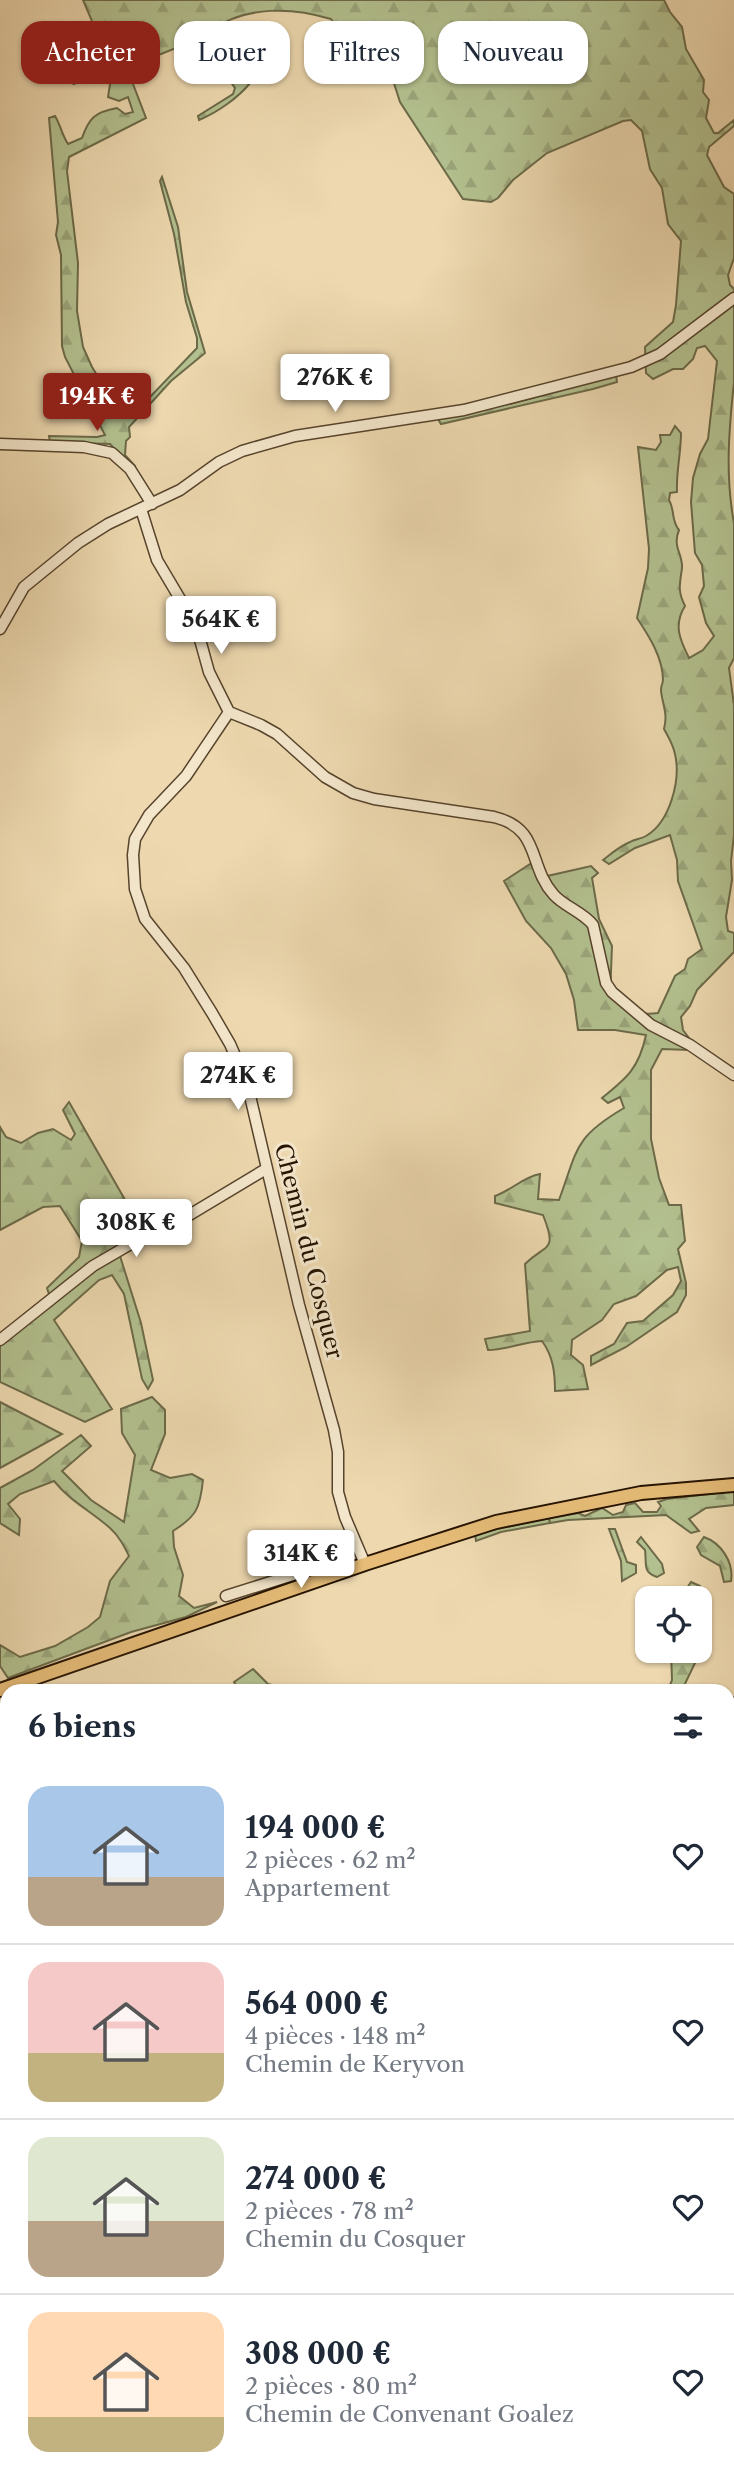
<!DOCTYPE html>
<html lang="fr">
<meta charset="utf-8">
<style>
body{margin:0;font-family:"Libre Caslon Text",serif;background:#f6f6f7;color:#1f2937;height:100vh;display:flex;flex-direction:column;font-size:26px;white-space:nowrap}
*{box-sizing:border-box;margin:0}
p{font-size:23px;color:#747a83}
.icon{flex:none;width:38px;height:38px;fill:none;stroke:currentColor;stroke-width:2;stroke-linecap:round;stroke-linejoin:round}
.map{position:relative;flex:1;overflow:hidden}
.drawer{position:absolute;left:0px;top:1684px;width:735px;height:800px;display:flex;flex-direction:column;background:#fff;border-radius:21px 21px 0 0;box-shadow:0 2px 5px #0004}
.drawer>*{flex:none}
.top-card{position:absolute;left:21px;top:21px;width:693px;height:63px;display:flex;gap:14px}
.buttons{position:absolute;left:635px;top:1586px;display:grid;gap:14px}
.buttons a{display:grid;place-items:center;width:77px;height:77px;border-radius:14px;background:#fff;box-shadow:0 2px 5px #0004;font-size:35px}
.price{position:absolute;translate:-50% -60px;padding:0 16px;border-radius:7px;background:#fff;color:#222;font-size:23px;line-height:46px;filter:drop-shadow(0 2px 4px #0008)}
.price::after{content:'';position:absolute;left:50%;top:42px;width:21px;height:16px;margin-left:-10px;background:inherit;clip-path:polygon(0 0,100% 0,50% 100%)}
.price.on{background:#8f2418;color:#fff}
ul{padding:0;list-style:none}
li{display:flex;align-items:center;gap:21px;height:175px;padding:0 28px}
li+li{border-top:2px solid #e0e1e3}
li span{display:grid;place-items:center;flex:none;width:196px;height:140px;border-radius:21px;color:#555}
li>.icon{margin-inline-start:auto}
span .icon{width:84px;height:84px;fill:#fffc;stroke-width:1}
li b{font-size:30px}
h2{display:flex;justify-content:space-between;align-items:center;height:84px;padding:0 28px;font-size:30px}
.chip{padding:0 24px;border-radius:21px;background:#fff;box-shadow:0 2px 5px #0004;font-size:24px;line-height:63px}
.chip.on{background:#8f2418;color:#fff}
.map>svg:first-child{display:block}
.green{fill:#b3c08f;stroke:#6c6a48;stroke-width:2}
.forest{fill:url(#forest-firs);stroke:#6c6a48;stroke-width:2}
.lines{fill:none;stroke-linecap:round;stroke-linejoin:round}
.stream{stroke:#6b776a;stroke-width:2.5}
.minor-casing{stroke:#57442c;stroke-width:13}
.major-casing{stroke:#251300;stroke-width:16}
.minor{stroke:#f3e6cb;stroke-width:10}
.major{stroke:#e6bc78;stroke-width:12}
.labels{text-anchor:middle;dominant-baseline:central;stroke-width:6;stroke-linejoin:round;paint-order:stroke}
.street-label{font-size:23px;fill:#251300;stroke:#f3e6cb}
</style>
<div class="map">
<svg width="734" height="2483" viewBox="0 0 734 2483">
<defs>
<pattern id="forest-firs" width="22" height="20" patternUnits="userSpaceOnUse" patternTransform="scale(1.75)"><rect width="22" height="20" fill="#b3c08f"/><path d="M5 1l3.5 6h-7zM16 11l3.5 6h-7z" fill="#9aa47a"/></pattern>
</defs>
<rect width="100%" height="100%" fill="#edd8af"/>
<filter id="stains"><feTurbulence type="fractalNoise" baseFrequency=".00286" numOctaves="4"/><feColorMatrix values="0 0 0 0 .2 0 0 0 0 .09 0 0 0 0 .02 0 0 0 .5 -.17"/></filter>
<radialGradient id="worn" r=".72"><stop offset=".6" stop-color="#630" stop-opacity="0"/><stop offset="1" stop-color="#630" stop-opacity=".3"/></radialGradient>
<!-- green -->
<path class="green" d="M 549,1518 L 550,1523 L 501,1532 L 476,1541 L 475,1534 L 483,1532 Z
M 253,1669 L 268,1684 L 291,1690 L 239,1690 L 234,1682 Z
M 728,1794 L 734,1798 L 734,1919 L 728,1907 Z"/>
<!-- forest -->
<path class="forest" d="M 83,0 L 664,0 L 670,12 L 682,27 L 686,49 L 704,80 L 703,92 L 709,100 L 706,118 L 714,133 L 718,133 L 734,120 L 734,126 L 709,147 L 707,155 L 724,187 L 734,194 L 734,258 L 728,275 L 730,285 L 734,289 C 734,319 734,351 734,382 C 729,429 725,475 734,523 L 734,658 L 729,668 L 734,705 L 734,835 L 731,861 L 732,880 L 726,917 L 728,931 L 734,933 L 734,952 L 697,990 L 690,1006 L 681,1017 L 683,1030 L 689,1038 L 689,1050 L 662,1049 L 651,1070 L 651,1139 L 659,1178 L 669,1205 L 681,1205 L 685,1241 L 678,1249 L 686,1283 L 686,1295 L 677,1312 L 626,1347 L 591,1365 L 591,1356 L 614,1344 L 627,1323 L 643,1321 L 673,1295 L 681,1281 L 678,1267 L 667,1270 L 636,1296 L 614,1304 L 602,1320 L 572,1340 L 571,1355 L 583,1365 L 588,1389 L 555,1391 C 555,1372 553,1356 542,1341 C 523,1342 506,1350 488,1350 L 485,1339 L 530,1331 L 525,1264 C 546,1243 558,1253 543,1215 L 495,1203 L 495,1196 C 512,1190 523,1177 540,1174 L 538,1199 L 559,1200 C 578,1149 573,1138 624,1108 L 620,1097 L 608,1103 L 602,1098 C 627,1078 639,1068 646,1035 L 615,1030 L 578,1030 L 574,1000 L 566,974 L 551,948 L 526,921 L 504,881 L 530,864 L 541,866 L 547,876 L 591,866 L 598,873 L 592,878 L 599,919 L 612,946 L 610,997 C 626,1010 637,1016 658,1013 L 675,976 L 685,969 L 688,959 L 702,949 L 678,881 L 677,860 L 670,835 L 635,848 L 609,864 L 603,860 C 612,853 620,846 630,842 C 635,839 641,839 646,836 C 670,822 681,780 675,754 C 673,744 669,738 664,729 C 668,713 663,707 661,691 C 661,683 662,688 663,680 C 663,658 649,636 637,618 L 648,568 L 649,549 L 638,447 L 656,450 L 661,442 L 660,435 L 670,435 L 675,426 L 681,433 C 681,453 676,472 677,492 L 670,493 L 669,500 C 675,510 671,521 679,530 C 672,547 683,554 682,568 C 680,584 677,590 685,606 C 673,625 680,640 689,658 L 703,650 L 714,636 L 706,623 L 699,597 L 704,586 L 702,565 L 695,553 L 691,502 L 693,478 L 700,454 L 708,439 L 717,361 L 705,346 L 697,348 L 693,359 L 683,369 L 673,369 L 653,379 L 646,373 L 645,347 L 673,322 L 676,305 L 681,241 L 668,224 L 662,188 L 650,169 L 642,131 L 631,120 L 623,121 L 547,153 L 513,180 L 498,198 L 491,202 L 463,199 L 400,102 L 392,77 L 386,72 L 353,61 L 346,49 L 340,32 L 331,19 C 292,7 247,6 213,29 L 251,82 C 238,98 218,112 199,120 L 198,116 L 233,94 L 235,88 L 204,44 L 196,40 L 161,54 L 125,63 L 146,118 L 69,157 L 67,171 L 78,263 L 77,311 L 83,347 L 92,367 L 122,416 L 151,396 L 197,348 L 197,338 L 186,302 L 174,234 L 160,181 L 162,177 L 178,227 L 187,292 L 205,353 L 171,381 L 129,427 L 130,437 L 126,441 L 125,455 L 135,466 L 133,468 L 110,444 L 50,442 L 49,436 L 97,437 L 105,435 L 65,357 L 62,346 L 61,255 L 56,235 L 58,222 L 49,118 L 55,116 C 61,126 62,135 68,144 L 82,138 C 89,118 95,112 117,108 L 125,114 L 133,112 L 128,97 L 119,101 L 108,97 L 111,78 L 99,80 L 92,74 L 74,84 L 66,80 L 53,81 L 50,75 L 99,64 L 106,54 Z
M 616,375 L 617,382 L 593,389 L 441,424 L 438,419 L 509,404 Z
M 69,1102 L 148,1240 L 120,1256 L 141,1323 L 153,1380 L 148,1389 L 142,1379 L 124,1294 L 112,1275 L 99,1280 L 54,1320 L 112,1409 L 85,1422 L 0,1382 L 0,1345 L 52,1303 L 47,1288 L 79,1257 L 82,1241 L 60,1206 L 43,1207 L 0,1230 L 0,1127 L 6,1137 L 21,1143 L 38,1133 L 53,1129 L 71,1140 L 75,1134 L 63,1110 Z
M 152,1397 L 165,1410 L 165,1434 L 151,1470 L 170,1478 L 192,1474 L 203,1480 C 200,1508 197,1516 173,1531 L 174,1547 L 183,1575 L 179,1596 L 194,1608 L 217,1602 L 186,1617 L 131,1632 L 8,1678 L 0,1666 L 0,1645 L 20,1657 L 55,1646 L 88,1627 L 100,1617 L 110,1581 L 129,1556 C 124,1546 119,1536 110,1528 C 91,1511 71,1502 54,1481 L 20,1494 L 8,1504 L 20,1519 L 19,1535 L 0,1523 L 0,1488 L 33,1470 L 81,1435 L 91,1446 L 62,1471 L 91,1500 L 124,1522 L 135,1455 L 122,1433 L 121,1409 Z
M 0,1402 L 62,1434 L 0,1468 Z
M 734,1491 L 734,1505 L 706,1508 L 689,1519 L 699,1531 L 691,1533 L 666,1515 L 568,1520 L 550,1523 L 549,1518 L 578,1513 L 585,1516 L 602,1508 L 613,1515 L 623,1512 L 626,1505 L 635,1503 L 643,1512 L 657,1512 L 661,1506 L 658,1502 L 667,1499 Z
M 609,1529 L 615,1529 L 627,1562 L 636,1565 L 636,1573 L 622,1581 L 621,1561 Z
M 641,1537 L 662,1564 L 664,1573 L 657,1577 C 642,1572 647,1564 645,1550 L 637,1542 Z
M 704,1537 C 721,1543 734,1562 731,1581 L 724,1582 L 720,1566 L 701,1555 L 697,1547 Z
M 691,1582 L 700,1586 L 702,1597 L 700,1603 L 700,1598 L 680,1598 L 679,1595 L 683,1594 Z
M 671,1650 L 682,1650 L 695,1663 L 682,1690 L 668,1690 L 672,1680 Z
M 734,1697 L 734,1798 L 728,1794 L 728,1702 Z
M 728,1907 L 734,1919 L 734,1950 L 728,1941 Z
M 0,1937 L 7,1940 L 7,2039 L 0,2044 L 0,1958 L 3,1950 L 0,1947 Z
M 76,2476 L 108,2476 L 103,2483 L 76,2483 Z
M 185,2476 L 225,2476 L 231,2483 L 189,2483 Z"/>
<g class="lines">
<!-- stream -->
<path class="stream" d="M 728,1769 L 734,1772
M 0,2021 L 7,2017"/>
<defs>
<path id="minor" d="M 0,444 L 84,447 L 112,453 L 130,469 L 152,504
M 141,509 L 157,560 L 186,609 L 199,636 L 209,672 L 229,712 L 261,725 L 277,734 L 325,777 L 353,793 L 374,799 L 494,817 C 542,829 527,865 554,895 C 565,907 583,912 593,925 L 606,983 L 612,992 L 651,1025 L 690,1045 L 734,1075
M 0,629 L 24,587 L 78,543 L 108,524 L 180,490 L 219,462 L 242,451 L 295,436 L 464,410 L 631,367 L 660,354 L 734,298
M 229,712 L 186,776 L 149,815 L 135,839 L 133,855 L 135,889 L 145,919 L 184,968 L 212,1013 L 230,1044 L 247,1083 L 299,1305 L 334,1430 L 338,1452 L 338,1492 L 345,1517 L 365,1564
M 0,1340 L 93,1266 L 129,1245 L 171,1226 L 266,1169
M 226,1596 L 318,1567 L 354,1540
M 728,1983 L 734,1973
M 0,2407 L 7,2402
M 644,2483 L 644,2476"/>
<path id="major" d="M 0,1690 L 365,1564 L 496,1522 L 641,1493 L 734,1485"/>
</defs>
<!-- minor casing -->
<use href="#minor" class="minor-casing"/>
<!-- major casing -->
<use href="#major" class="major-casing"/>
<!-- minor -->
<use href="#minor" class="minor"/>
<!-- major -->
<use href="#major" class="major"/>
</g>
<g class="labels">
<!-- street labels -->
<g class="street-label">
<text transform="translate(309 1251) rotate(76)">Chemin du Cosquer</text>
</g>
</g>
<rect width="100%" height="100%" filter="url(#stains)"/>
<rect width="100%" height="100%" fill="url(#worn)"/>
</svg>
<div class="buttons">
<a><svg class="icon" aria-label="locate" viewBox="0 0 24 24"><circle cx="12" cy="12" r="6"/><path d="M12 2v4M12 18v4M2 12h4M18 12h4"/></svg></a>
</div>
<b class="price" style="left:335px;top:414px">276K €</b>
<b class="price on" style="left:97px;top:433px">194K €</b>
<b class="price" style="left:221px;top:656px">564K €</b>
<b class="price" style="left:238px;top:1112px">274K €</b>
<b class="price" style="left:136px;top:1259px">308K €</b>
<b class="price" style="left:301px;top:1590px">314K €</b>
<div class="top-card">
<a class="chip on">Acheter</a>
<a class="chip">Louer</a>
<a class="chip">Filtres</a>
<a class="chip">Nouveau</a>
</div>
<section class="drawer">
<h2>6 biens<svg class="icon" aria-label="filters" viewBox="0 0 24 24"><path d="M4 7h16M4 17h16"/><circle cx="9" cy="7" r="2"/><circle cx="15" cy="17" r="2"/></svg></h2>
<ul>
<li><span style="background:linear-gradient(#a9c7e8 65%,#b9a48a 0)"><svg class="icon" aria-label="home" viewBox="0 0 24 24"><path d="M3 11l9-7 9 7M6 9v11h12V9"/></svg></span><div><b>194 000 €</b><p>2 pièces · 62 m²</p><p>Appartement</p></div><svg class="icon" aria-label="heart" viewBox="0 0 24 24"><path d="M12 20l-8-8c-3-5 5-10 8-4 3-6 11-1 8 4z"/></svg></li>
<li><span style="background:linear-gradient(#f6c9c9 65%,#c2b280 0)"><svg class="icon" aria-label="home" viewBox="0 0 24 24"><path d="M3 11l9-7 9 7M6 9v11h12V9"/></svg></span><div><b>564 000 €</b><p>4 pièces · 148 m²</p><p>Chemin de Keryvon</p></div><svg class="icon" aria-label="heart" viewBox="0 0 24 24"><path d="M12 20l-8-8c-3-5 5-10 8-4 3-6 11-1 8 4z"/></svg></li>
<li><span style="background:linear-gradient(#dfe7d0 60%,#b9a48a 0)"><svg class="icon" aria-label="home" viewBox="0 0 24 24"><path d="M3 11l9-7 9 7M6 9v11h12V9"/></svg></span><div><b>274 000 €</b><p>2 pièces · 78 m²</p><p>Chemin du Cosquer</p></div><svg class="icon" aria-label="heart" viewBox="0 0 24 24"><path d="M12 20l-8-8c-3-5 5-10 8-4 3-6 11-1 8 4z"/></svg></li>
<li><span style="background:linear-gradient(#ffd9b3 75%,#c2b280 0)"><svg class="icon" aria-label="home" viewBox="0 0 24 24"><path d="M3 11l9-7 9 7M6 9v11h12V9"/></svg></span><div><b>308 000 €</b><p>2 pièces · 80 m²</p><p>Chemin de Convenant Goalez</p></div><svg class="icon" aria-label="heart" viewBox="0 0 24 24"><path d="M12 20l-8-8c-3-5 5-10 8-4 3-6 11-1 8 4z"/></svg></li>
</ul>
</section>
</div>
